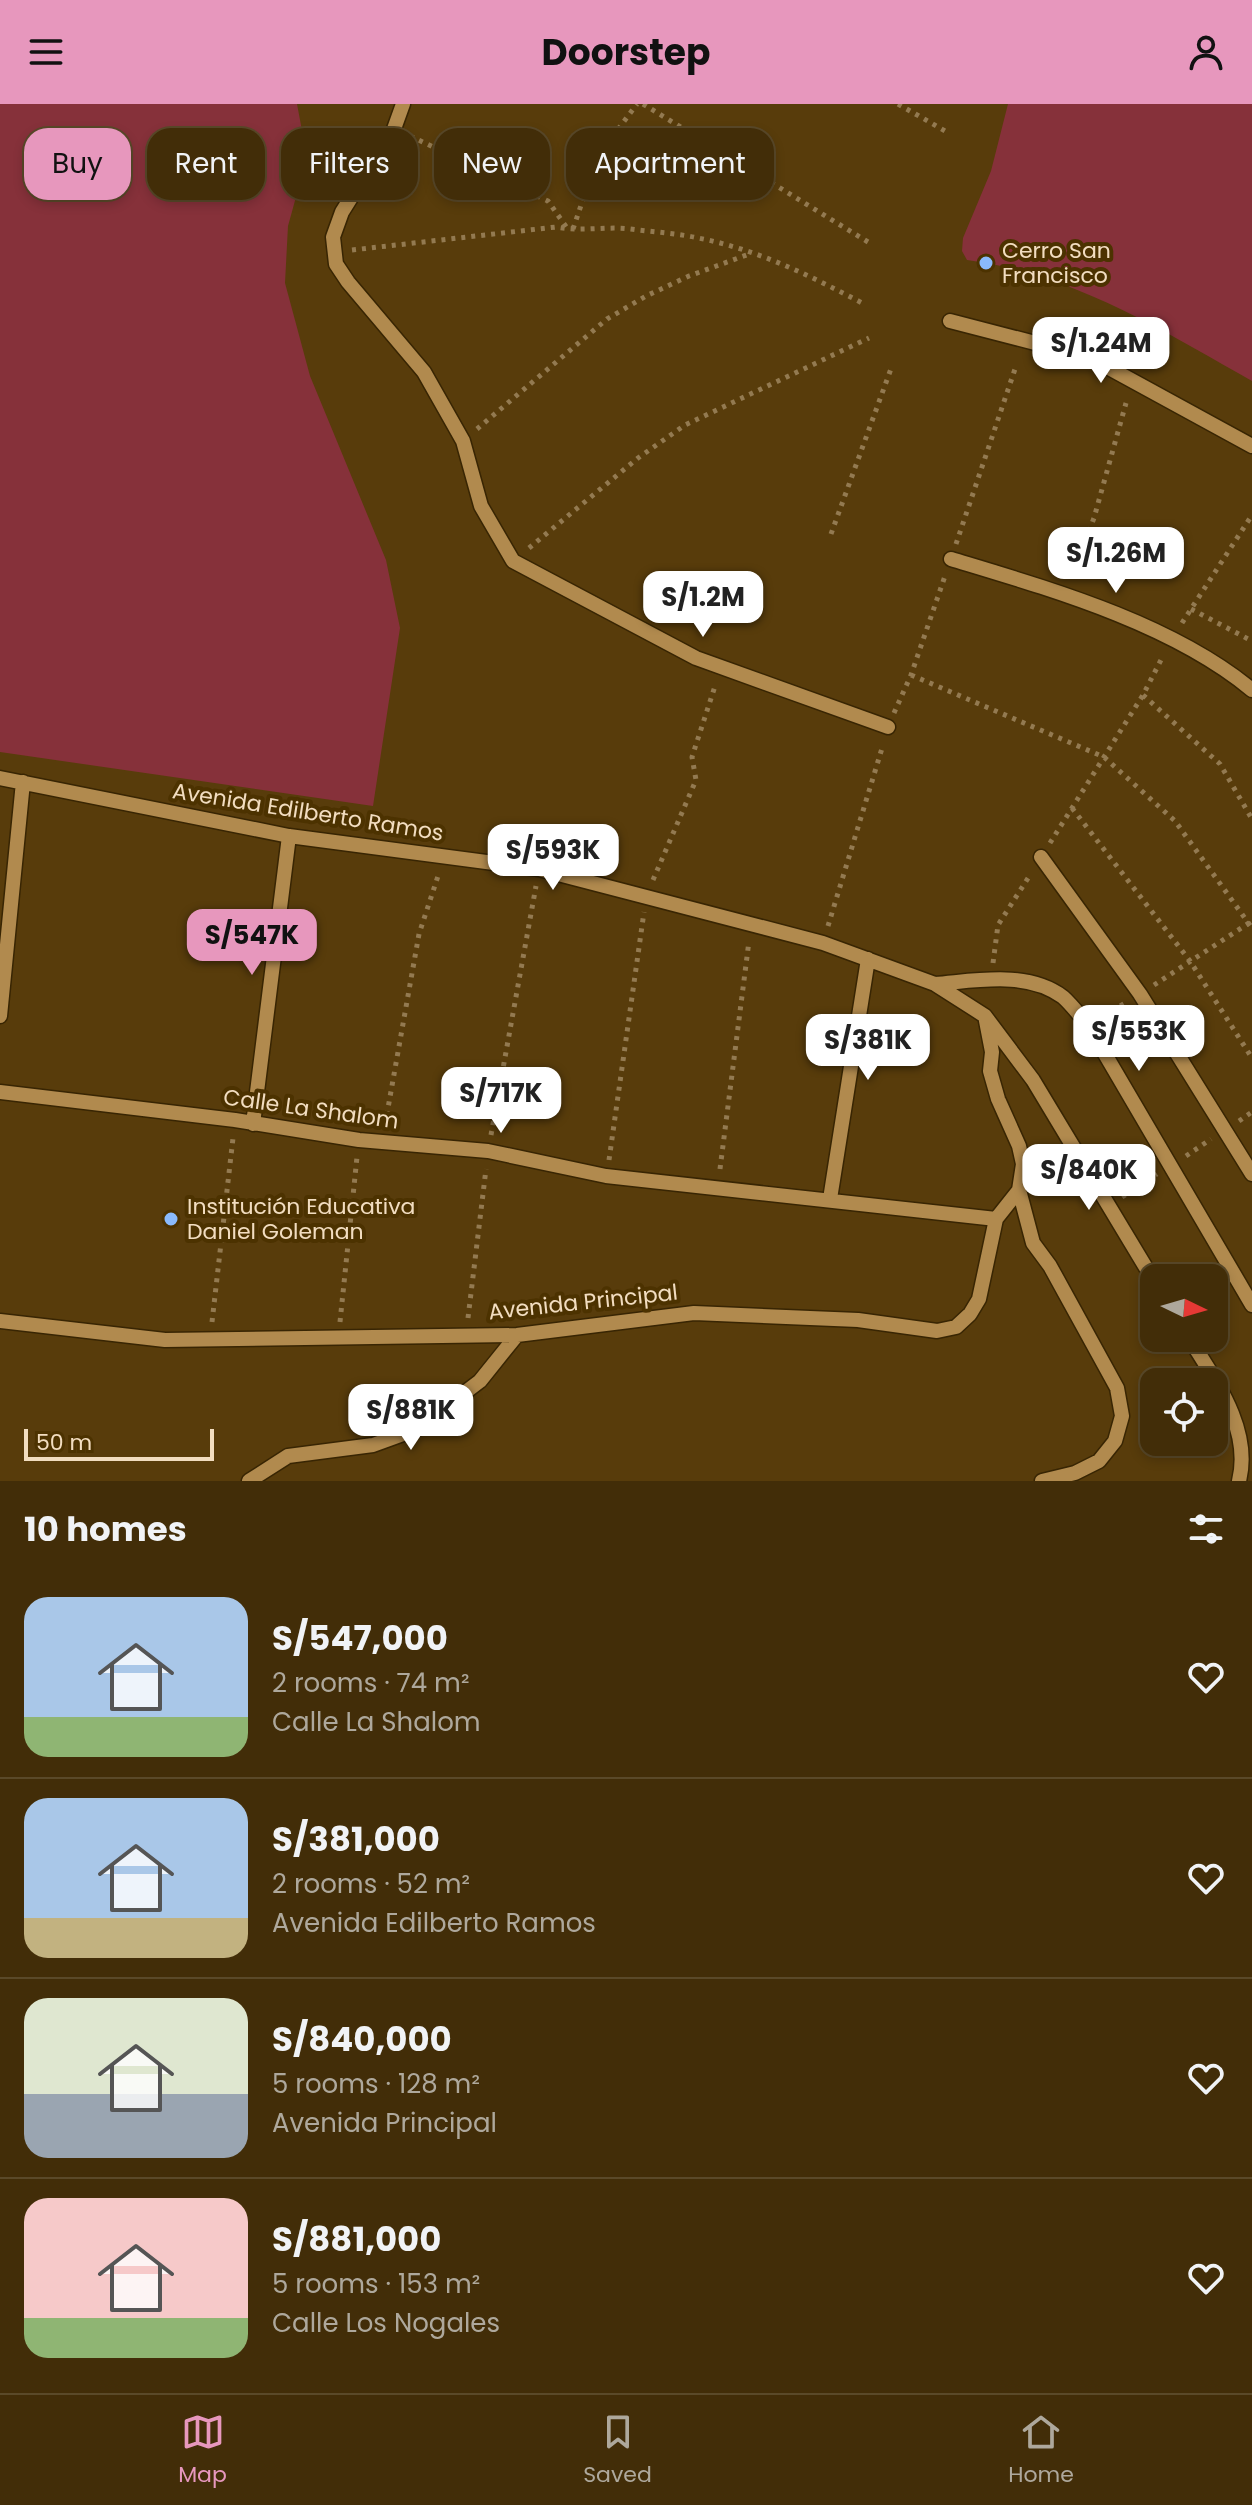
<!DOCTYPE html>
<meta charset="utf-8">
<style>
body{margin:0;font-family:Poppins,sans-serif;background:#493512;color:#f1f3f6;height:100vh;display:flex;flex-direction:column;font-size:30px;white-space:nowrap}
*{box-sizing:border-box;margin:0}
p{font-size:26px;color:#aea89c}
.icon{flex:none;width:44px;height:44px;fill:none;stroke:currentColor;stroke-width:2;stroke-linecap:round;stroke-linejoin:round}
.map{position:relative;height:1377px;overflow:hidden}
.details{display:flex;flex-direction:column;background:#422d08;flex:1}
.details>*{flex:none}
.top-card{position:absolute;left:24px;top:24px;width:800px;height:72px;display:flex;gap:16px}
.needle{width:52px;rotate:95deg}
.controls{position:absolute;left:1140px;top:1160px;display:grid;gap:16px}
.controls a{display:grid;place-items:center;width:88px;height:88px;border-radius:16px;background:#422d08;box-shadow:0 4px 12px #0003,0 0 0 2px #5a4929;font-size:40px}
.scale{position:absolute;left:24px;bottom:20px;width:190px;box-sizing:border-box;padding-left:8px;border:4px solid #f2ddc0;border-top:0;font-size:22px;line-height:28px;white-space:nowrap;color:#f2ddc0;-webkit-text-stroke:6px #4c3200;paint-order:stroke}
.price{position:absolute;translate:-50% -68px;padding:0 18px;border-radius:16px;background:#fff;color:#222;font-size:26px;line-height:52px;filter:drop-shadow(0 2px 4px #0008)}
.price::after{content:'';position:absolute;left:50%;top:48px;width:24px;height:18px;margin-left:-12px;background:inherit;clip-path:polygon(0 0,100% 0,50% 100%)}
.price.active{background:#e797bd;color:#111}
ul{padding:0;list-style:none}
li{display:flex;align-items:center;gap:24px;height:200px;padding:0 24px}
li+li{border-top:2px solid #5a4929}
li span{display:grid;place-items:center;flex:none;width:224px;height:160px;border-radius:24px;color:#555}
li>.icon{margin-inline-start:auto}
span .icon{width:96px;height:96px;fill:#fffc;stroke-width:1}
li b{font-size:34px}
h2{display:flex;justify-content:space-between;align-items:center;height:96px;padding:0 24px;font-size:34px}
.tag{padding:0 28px;border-radius:24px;background:#422d08;box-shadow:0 4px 12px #0003,0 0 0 2px #5a4929;font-size:28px;line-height:72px}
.tag.active{background:#e797bd;color:#111}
header{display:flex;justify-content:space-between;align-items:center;height:104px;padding:0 24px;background:#e797bd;color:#111;font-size:36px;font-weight:700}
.dock{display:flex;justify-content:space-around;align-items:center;height:112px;border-top:2px solid #5a4929;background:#422d08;font-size:22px;color:#aea89c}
.dock a{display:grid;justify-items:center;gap:4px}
.dock .active{color:#e797bd}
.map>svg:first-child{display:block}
.green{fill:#86313a}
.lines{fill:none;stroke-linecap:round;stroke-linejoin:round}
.minor-casing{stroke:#382503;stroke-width:17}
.path{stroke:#937a51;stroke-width:5;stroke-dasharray:4 6;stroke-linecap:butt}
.minor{stroke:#b18a4e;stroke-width:14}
.poi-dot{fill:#8abafc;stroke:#4c3200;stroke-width:3}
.labels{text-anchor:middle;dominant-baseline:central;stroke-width:8;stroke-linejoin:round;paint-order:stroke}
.poi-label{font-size:22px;fill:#f2ddc0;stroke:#4c3200;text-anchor:start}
.street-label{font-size:22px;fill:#f2ddc0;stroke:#4c3200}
</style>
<header><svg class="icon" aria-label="menu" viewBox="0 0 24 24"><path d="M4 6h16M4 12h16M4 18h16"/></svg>Doorstep<svg class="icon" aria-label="person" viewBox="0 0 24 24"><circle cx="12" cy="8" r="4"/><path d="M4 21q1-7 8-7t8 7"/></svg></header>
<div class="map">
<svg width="1252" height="1377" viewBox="0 0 1252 1377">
<rect width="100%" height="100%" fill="#583c0b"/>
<!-- green -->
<path class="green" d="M 0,0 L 297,0 L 307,53 L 288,122 L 285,179 L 310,272 L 386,456 L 400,524 L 373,702 L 0,648 Z
M 1008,0 L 1252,0 L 1252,277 C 1161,226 1073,170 967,156 L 962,147 L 963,134 L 991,67 Z"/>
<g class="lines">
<defs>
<path id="minor" d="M 403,0 L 394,25 L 342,108 L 333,133 L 336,160 L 348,178 L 424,268 L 463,337 L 481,402 L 513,457 L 696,554 L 888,623
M 950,217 L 1089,253 L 1252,342
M 951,455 C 1050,485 1171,519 1252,586
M 0,674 L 289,732 L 539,765 L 823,839 L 935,880 L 985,912 L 1033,976 L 1154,1177
M 1041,753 L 1140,890 L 1252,1070
M 935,880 C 975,877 1027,866 1063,893 C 1072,901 1080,912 1088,921 L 1252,1201
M 0,912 L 23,678
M 0,988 L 235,1016 L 359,1036 L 488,1047 L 606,1072 L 996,1115
M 253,1020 L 289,732
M 1019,1086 L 1033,1139 L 1050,1162 L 1117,1284 L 1122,1312 L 1115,1337 L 1099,1357 L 1075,1369 L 1042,1377
M 830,1095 L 868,855
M 0,1217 L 165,1236 L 517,1231 L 694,1209 L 858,1216 L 937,1227 L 956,1223 L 970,1210 L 979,1195 L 996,1115 L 1019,1086 L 1023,1060 L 1019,1042 L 998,995 L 990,967 L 992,948 L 986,917
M 1189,1234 C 1215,1276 1252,1325 1239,1377
M 249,1377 L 288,1352 L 373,1341 L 417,1325 L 480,1277 L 517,1231"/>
</defs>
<!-- minor casing -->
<use href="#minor" class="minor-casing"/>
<!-- path -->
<path class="path" d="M 643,0 L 868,138
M 898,0 L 945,27
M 410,32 L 548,97 L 567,124
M 573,125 L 591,72 L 619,24 L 637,0
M 352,146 L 556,123 C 581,128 606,122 630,125 C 653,128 676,129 698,134 C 756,145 811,172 864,200
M 477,325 L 607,215 L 646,192 L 689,172 L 752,149
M 831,430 L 892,262
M 956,440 L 1015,265
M 529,444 L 638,354 L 685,321 L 869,234
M 1071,474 L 1094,414 L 1126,299
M 1191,505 L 1252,537
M 1182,519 L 1252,411
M 911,571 L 1104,653 L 1175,717 L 1252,824
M 1143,591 L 1220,660 L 1252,715
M 894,609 L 911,571 L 945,472
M 1072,704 L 1190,857 L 1252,954
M 1050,739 L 1143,591 L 1163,552
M 653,776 L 696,676 L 692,653 L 716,579
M 828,822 L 883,641
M 993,859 L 998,821 L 1030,771
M 1154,881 L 1252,817
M 1103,912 L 1125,899
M 1239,1017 L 1252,1008
M 385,1021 L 419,830 L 439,769
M 491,1031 L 536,782
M 1186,1052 L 1211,1035
M 609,1056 L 644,808
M 720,1065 L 749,837
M 1122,1093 L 1157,1070
M 468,1214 L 486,1065
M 212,1218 L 233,1034
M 340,1218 L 357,1053"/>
<!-- minor -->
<use href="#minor" class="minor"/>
</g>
<!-- markers -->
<g class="poi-dot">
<circle cx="986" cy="159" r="8"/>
<circle cx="171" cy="1115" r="8"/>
</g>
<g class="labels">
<!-- poi labels -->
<g class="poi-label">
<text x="1002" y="146">Cerro San<tspan x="1002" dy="25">Francisco</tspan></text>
<text x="187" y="1102">Institución Educativa<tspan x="187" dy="25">Daniel Goleman</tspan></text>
</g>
<!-- street labels -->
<g class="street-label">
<text transform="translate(308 708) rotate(9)">Avenida Edilberto Ramos</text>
<text transform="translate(311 1005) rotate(8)">Calle La Shalom</text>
<text transform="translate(583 1198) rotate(-6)">Avenida Principal</text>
</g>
</g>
</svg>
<div class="controls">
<a><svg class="needle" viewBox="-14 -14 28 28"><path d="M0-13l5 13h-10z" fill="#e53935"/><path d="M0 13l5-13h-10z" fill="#aea89c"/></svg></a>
<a><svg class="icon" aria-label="locate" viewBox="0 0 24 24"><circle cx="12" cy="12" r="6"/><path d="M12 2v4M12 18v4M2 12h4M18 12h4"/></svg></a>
</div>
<div class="scale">50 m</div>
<b class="price" style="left:1101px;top:281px">S/1.24M</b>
<b class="price" style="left:1116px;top:491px">S/1.26M</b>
<b class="price" style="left:703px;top:535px">S/1.2M</b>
<b class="price" style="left:553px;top:788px">S/593K</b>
<b class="price active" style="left:252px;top:873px">S/547K</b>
<b class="price" style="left:1139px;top:969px">S/553K</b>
<b class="price" style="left:868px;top:978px">S/381K</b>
<b class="price" style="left:501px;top:1031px">S/717K</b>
<b class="price" style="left:1089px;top:1108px">S/840K</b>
<b class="price" style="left:411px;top:1348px">S/881K</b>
<div class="top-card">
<a class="tag active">Buy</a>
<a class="tag">Rent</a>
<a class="tag">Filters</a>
<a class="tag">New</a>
<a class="tag">Apartment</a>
</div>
</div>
<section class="details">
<h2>10 homes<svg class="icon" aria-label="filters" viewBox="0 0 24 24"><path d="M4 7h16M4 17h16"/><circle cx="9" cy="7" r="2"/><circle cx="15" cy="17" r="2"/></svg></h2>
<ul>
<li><span style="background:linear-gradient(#a9c7e8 75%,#8fb573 0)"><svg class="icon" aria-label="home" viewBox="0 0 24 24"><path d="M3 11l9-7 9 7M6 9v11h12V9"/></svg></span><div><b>S/547,000</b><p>2 rooms · 74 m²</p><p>Calle La Shalom</p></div><svg class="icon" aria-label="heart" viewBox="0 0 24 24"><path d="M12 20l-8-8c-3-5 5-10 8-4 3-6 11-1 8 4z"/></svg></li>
<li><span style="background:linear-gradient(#a9c7e8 75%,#c2b280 0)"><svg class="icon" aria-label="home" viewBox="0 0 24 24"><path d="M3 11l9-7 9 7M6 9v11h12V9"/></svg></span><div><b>S/381,000</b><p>2 rooms · 52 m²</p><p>Avenida Edilberto Ramos</p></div><svg class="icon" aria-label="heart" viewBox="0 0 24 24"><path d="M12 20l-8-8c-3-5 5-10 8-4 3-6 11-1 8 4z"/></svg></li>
<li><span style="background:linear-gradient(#dfe7d0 60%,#9aa5b1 0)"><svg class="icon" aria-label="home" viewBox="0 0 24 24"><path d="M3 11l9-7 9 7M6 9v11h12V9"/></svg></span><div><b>S/840,000</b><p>5 rooms · 128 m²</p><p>Avenida Principal</p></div><svg class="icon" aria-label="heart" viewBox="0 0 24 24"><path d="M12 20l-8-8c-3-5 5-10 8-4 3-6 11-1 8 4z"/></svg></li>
<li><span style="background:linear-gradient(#f6c9c9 75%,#8fb573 0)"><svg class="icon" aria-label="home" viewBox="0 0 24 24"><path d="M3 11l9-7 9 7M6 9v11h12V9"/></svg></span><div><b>S/881,000</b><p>5 rooms · 153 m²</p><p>Calle Los Nogales</p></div><svg class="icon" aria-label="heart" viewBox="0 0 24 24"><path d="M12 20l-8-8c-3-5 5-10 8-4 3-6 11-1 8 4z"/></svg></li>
</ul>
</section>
<nav class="dock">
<a class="active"><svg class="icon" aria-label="map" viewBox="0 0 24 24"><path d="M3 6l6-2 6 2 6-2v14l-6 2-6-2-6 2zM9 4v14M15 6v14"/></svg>Map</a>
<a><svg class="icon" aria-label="saved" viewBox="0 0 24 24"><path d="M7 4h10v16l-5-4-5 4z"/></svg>Saved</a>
<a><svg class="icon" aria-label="home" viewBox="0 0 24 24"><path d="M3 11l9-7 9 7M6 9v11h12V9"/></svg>Home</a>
</nav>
